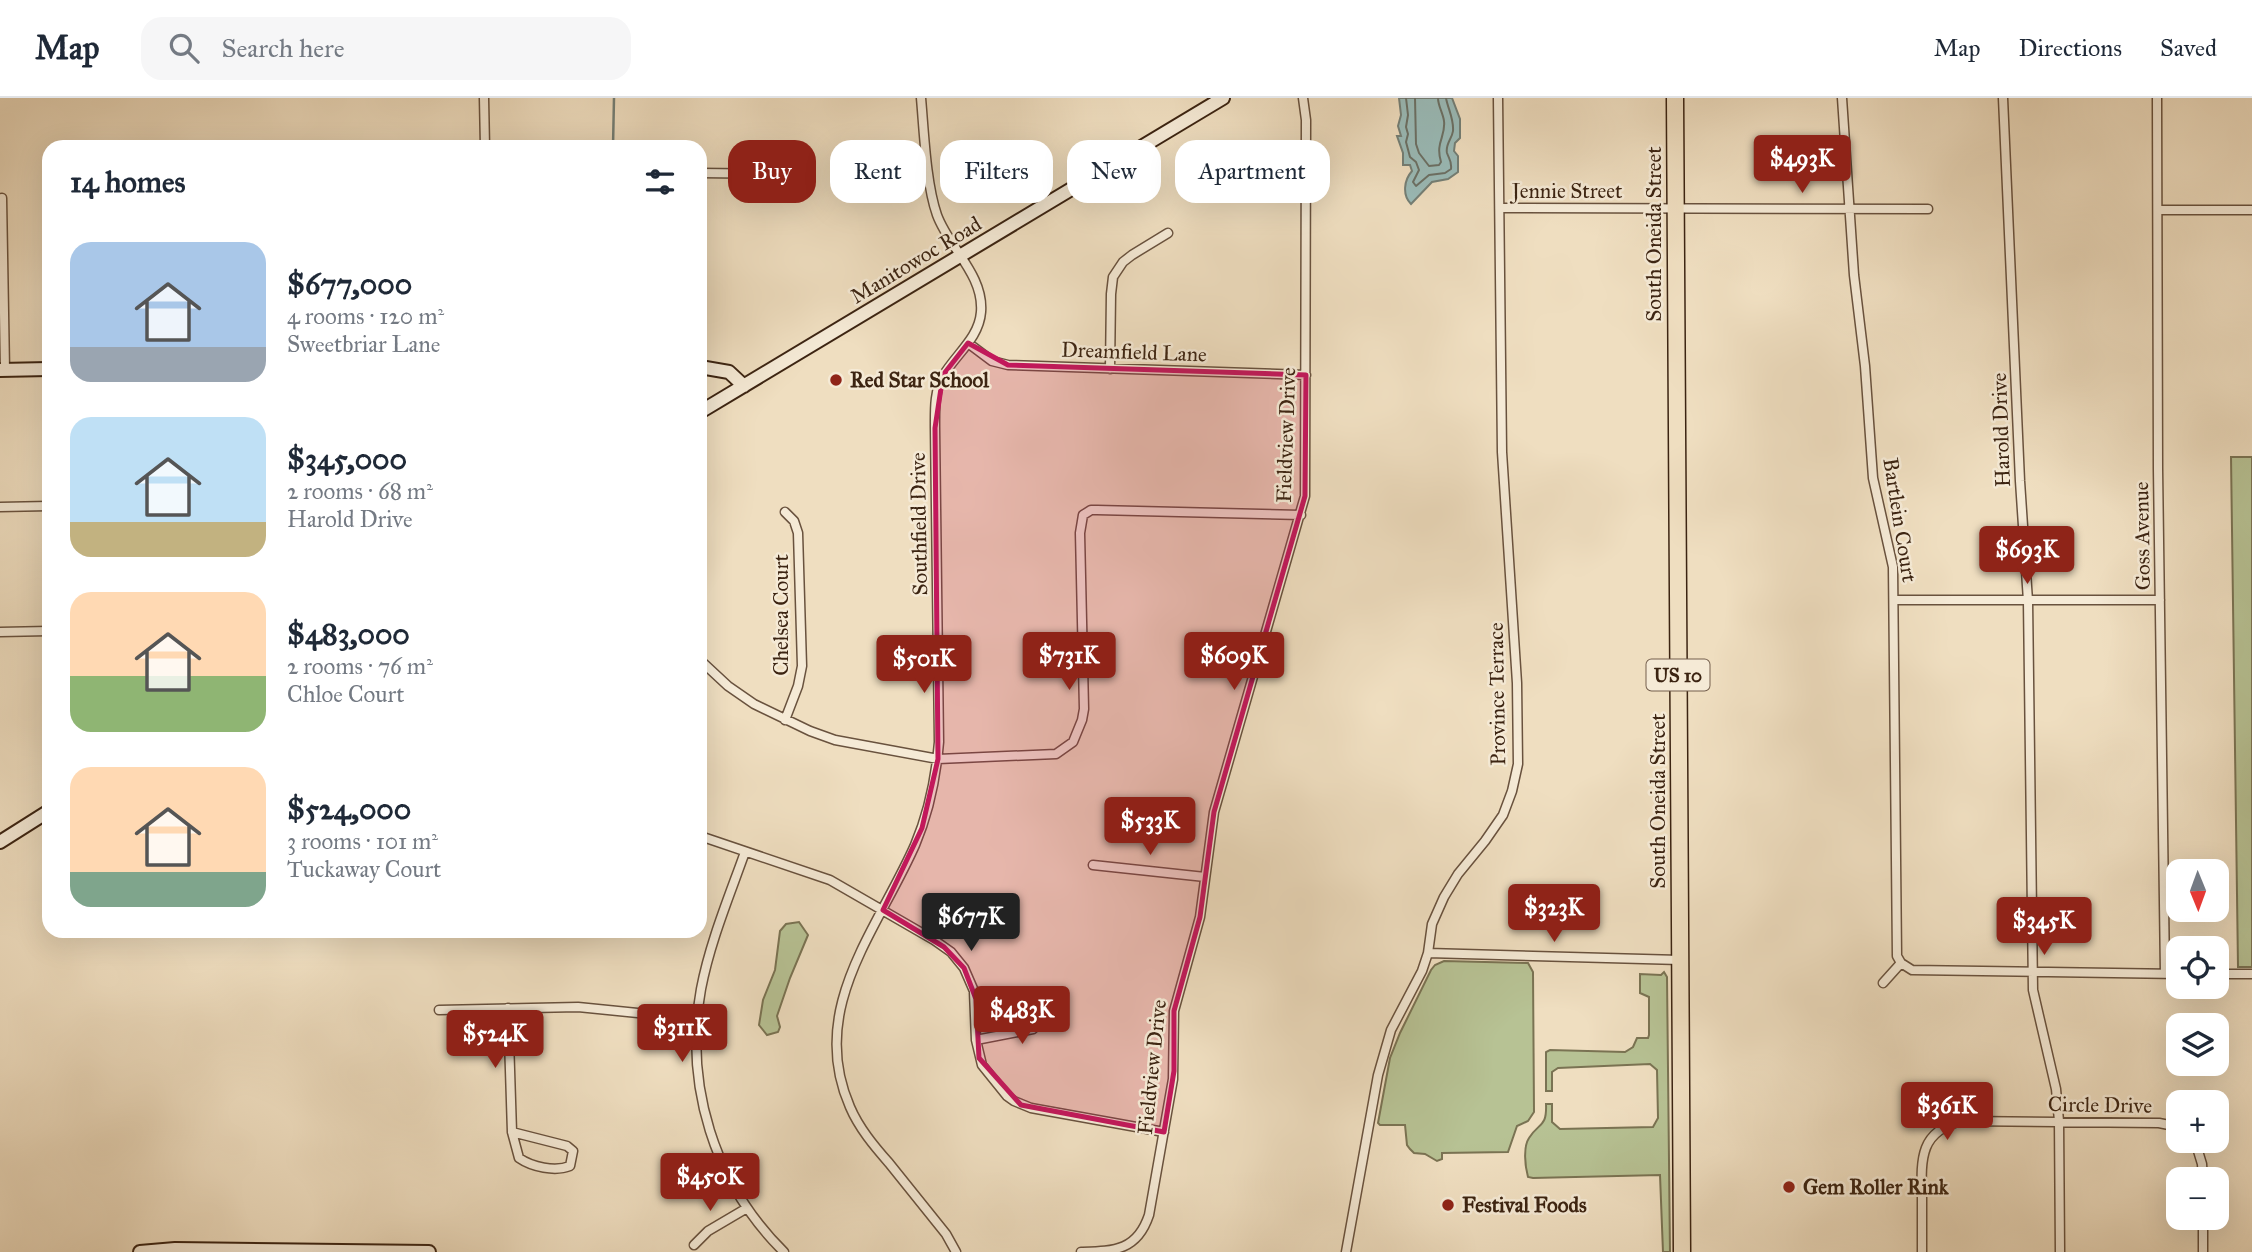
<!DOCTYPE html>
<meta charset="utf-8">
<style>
body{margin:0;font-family:"IM FELL Great Primer",serif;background:#f6f6f7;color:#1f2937;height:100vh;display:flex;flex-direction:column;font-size:26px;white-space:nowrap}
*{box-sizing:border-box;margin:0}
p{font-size:23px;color:#747a83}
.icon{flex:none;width:38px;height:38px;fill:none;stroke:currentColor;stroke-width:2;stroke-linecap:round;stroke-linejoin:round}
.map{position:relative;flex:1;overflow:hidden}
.details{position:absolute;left:42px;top:42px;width:665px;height:798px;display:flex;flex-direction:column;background:#fff;border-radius:21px;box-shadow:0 7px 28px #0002}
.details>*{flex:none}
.guide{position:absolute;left:728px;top:42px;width:665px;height:63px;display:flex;gap:14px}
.needle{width:46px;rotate:179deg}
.buttons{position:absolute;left:2166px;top:761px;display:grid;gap:14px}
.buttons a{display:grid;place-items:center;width:63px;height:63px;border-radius:14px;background:#fff;box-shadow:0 7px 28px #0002;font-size:35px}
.price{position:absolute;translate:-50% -60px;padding:0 16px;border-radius:7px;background:#8f2418;color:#fff;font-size:23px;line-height:46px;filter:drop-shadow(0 2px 4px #0008)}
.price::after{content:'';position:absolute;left:50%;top:42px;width:21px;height:16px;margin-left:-10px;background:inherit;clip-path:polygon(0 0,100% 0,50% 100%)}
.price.on{background:#222;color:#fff}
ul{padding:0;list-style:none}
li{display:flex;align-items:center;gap:21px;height:175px;padding:0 28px}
li span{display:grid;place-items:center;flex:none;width:196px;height:140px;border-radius:21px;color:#555}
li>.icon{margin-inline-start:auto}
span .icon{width:84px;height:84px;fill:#fffc;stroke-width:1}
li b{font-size:30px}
h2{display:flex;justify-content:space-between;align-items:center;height:84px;padding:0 28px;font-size:30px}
.pill{padding:0 24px;border-radius:21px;background:#fff;box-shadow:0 7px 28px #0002;font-size:24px;line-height:63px}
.pill.on{background:#8f2418;color:#fff}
header{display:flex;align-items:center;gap:42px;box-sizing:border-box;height:98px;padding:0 35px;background:#fff;border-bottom:2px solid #e0e1e3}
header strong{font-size:33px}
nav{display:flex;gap:38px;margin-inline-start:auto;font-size:24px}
.search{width:490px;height:63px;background:#f6f6f7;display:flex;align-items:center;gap:18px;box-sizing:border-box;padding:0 24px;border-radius:21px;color:#747a83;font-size:26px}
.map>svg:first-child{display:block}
.green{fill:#b7c294;stroke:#7a7353;stroke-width:2}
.water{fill:#9abbb8;stroke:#747f76;stroke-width:2}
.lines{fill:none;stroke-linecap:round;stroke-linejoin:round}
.shore{stroke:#6b7065;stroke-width:2}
.stream{stroke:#747f76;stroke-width:2.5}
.street-casing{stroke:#69523e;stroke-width:11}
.secondary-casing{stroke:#3c2412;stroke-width:16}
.highway-casing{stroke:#3c2412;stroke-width:19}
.street{stroke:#f5ead6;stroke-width:8}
.secondary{stroke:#f5ead6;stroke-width:12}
.highway{stroke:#efdec0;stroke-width:16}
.marked{fill:#c2185b;fill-opacity:0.2;stroke:#c2185b;stroke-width:5;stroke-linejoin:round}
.poi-dot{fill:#8f2418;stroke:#f5ead6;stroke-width:2.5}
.labels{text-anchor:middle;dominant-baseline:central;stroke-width:5;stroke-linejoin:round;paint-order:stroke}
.shield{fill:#f5ead6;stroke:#745f4d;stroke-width:2}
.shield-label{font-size:19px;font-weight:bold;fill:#3c2412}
.street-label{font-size:21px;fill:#3c2412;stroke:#f5ead6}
.poi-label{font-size:21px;font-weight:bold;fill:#3c2412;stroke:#f5ead6;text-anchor:start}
</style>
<header>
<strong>Map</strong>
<div class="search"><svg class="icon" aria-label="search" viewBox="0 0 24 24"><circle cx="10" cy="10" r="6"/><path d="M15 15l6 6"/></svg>Search here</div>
<nav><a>Map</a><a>Directions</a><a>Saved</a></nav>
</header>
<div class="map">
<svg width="2252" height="1154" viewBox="0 0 2252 1154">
<rect width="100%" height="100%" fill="#efdec0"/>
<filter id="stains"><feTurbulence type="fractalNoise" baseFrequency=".00286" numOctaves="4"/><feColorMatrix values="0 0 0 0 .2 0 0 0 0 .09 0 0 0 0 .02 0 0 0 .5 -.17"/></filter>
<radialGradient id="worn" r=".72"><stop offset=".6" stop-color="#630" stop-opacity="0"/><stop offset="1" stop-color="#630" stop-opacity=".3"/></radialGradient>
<!-- green -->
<path class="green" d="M 2231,359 L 2252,359 L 2252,869 L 2238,869 Z
M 799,824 L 808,837 L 790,880 L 777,918 L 780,929 L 778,934 L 767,937 L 759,927 L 763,902 L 775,872 L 780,833 L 786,826 Z
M 433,833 L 641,833 L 639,837 L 433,835 Z
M 1444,863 L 1528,865 L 1533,874 L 1534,1014 L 1528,1023 L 1517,1028 L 1508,1054 L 1442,1055 L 1442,1061 L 1437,1063 L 1425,1056 L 1414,1055 L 1410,1051 L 1407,1047 L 1405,1027 L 1380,1027 L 1378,1025 L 1390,960 L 1400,935 L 1431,872 L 1435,867 Z
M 1664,874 L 1667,879 L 1670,1154 L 1663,1154 L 1660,1077 L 1533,1080 L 1528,1079 C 1525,1068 1523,1049 1529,1040 C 1539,1024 1547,1030 1546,1006 L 1552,1006 L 1552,1024 L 1560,1031 L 1653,1029 L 1658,1020 L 1657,972 L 1650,966 L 1558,970 L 1552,974 L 1552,993 L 1546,993 L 1546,954 L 1550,952 L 1625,954 L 1633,949 L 1637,940 L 1648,940 L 1649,937 L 1649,899 L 1640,895 L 1640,876 L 1661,877 Z"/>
<!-- water -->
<path class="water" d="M 1399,0 L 1452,0 L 1460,21 L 1460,40 L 1455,45 L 1454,53 L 1458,58 L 1458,74 L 1448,81 L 1432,84 L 1411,106 C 1402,97 1404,82 1412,73 L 1410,67 L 1403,67 L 1403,55 L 1397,38 L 1401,38 L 1398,28 L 1401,17 Z"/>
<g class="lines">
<!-- shore -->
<path class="shore" d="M 1406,0 L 1408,17 L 1406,29 L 1408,36 L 1406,44 L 1410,59 L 1416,64 L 1419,72 L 1413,84 L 1416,88 L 1429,77 L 1445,75 L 1451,71 C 1452,63 1449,61 1447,55 C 1445,46 1452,41 1453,33 C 1454,21 1448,11 1446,0
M 1415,0 L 1416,46 L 1419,55 L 1429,68 L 1439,67 L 1441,64 C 1435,44 1446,39 1444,23 C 1443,15 1438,8 1438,0"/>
<!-- stream -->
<path class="stream" d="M 613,49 L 614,0"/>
<defs>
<path id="street" d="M 484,0 L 485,49
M 921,0 C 924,33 926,86 937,117 C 949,150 984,177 981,214 C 979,240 956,256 943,278 C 934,293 935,313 935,330 L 939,644 C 936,679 929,714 915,747 C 877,833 807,911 850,1009 C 859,1030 874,1048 889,1065 C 908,1089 927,1112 946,1136 L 956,1154
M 1842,0 L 1854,177 L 1865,268 L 1873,380 L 1893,469 L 1897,858 L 1901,865
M 2003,0 L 2020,383 L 2028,503 L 2033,892 L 2056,991 L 2059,1023 L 2060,1154
M 2157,0 L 2158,371 L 2165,876
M 700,75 L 779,76 L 800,69
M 2,100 L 5,272
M 1500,110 L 1928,111
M 2158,112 L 2252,112
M 968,245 L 992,263 L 1008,267 L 1306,277
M 1110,271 L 1111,196 L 1113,179 L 1123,164 L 1132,157 L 1168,135
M 0,409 L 49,408
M 1894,502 L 2160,502
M 0,534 L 49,533
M 700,562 L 728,588 L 754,606 L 810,633 L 835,642 L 938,661 L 1056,656 L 1073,644 L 1082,622 L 1084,611 L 1080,435 L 1083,417 L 1091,412 L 1097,412 L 1301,417
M 785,622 L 798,588 L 802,568 L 798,435 L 794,423 L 785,414
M 700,738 L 830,782 L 934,842 L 951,854 L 964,870 L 974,893 L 976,942 L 982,967 L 1007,998 L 1014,1003 L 1031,1010 L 1164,1034
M 745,754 C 729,799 710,844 701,891 C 684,987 714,1085 784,1154
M 1093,767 L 1205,779
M 1428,855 L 1680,862
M 1901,865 L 1912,872 L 2179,876
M 2217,876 L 2252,876
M 1883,885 L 1901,865
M 508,910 L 512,1034 L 519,1060 C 532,1069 555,1074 570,1068 L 573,1053 L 567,1048 L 512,1034
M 439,912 L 578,909 L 697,921
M 976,942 L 1033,931 L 1050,915
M 2195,1043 L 2202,1066 L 2203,1082
M 2203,1120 L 2203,1154
M 694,1147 L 708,1133 L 747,1110
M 1081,1154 C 1114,1153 1137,1153 1149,1117 L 1173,981 L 1174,913 L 1200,819 L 1214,714 L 1305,398 L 1306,22 L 1303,0
M 1346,1154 L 1378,977 L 1391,932 L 1422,873 L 1428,855 L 1432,826 L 1444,799 L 1458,776 L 1485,743 L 1503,717 L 1512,693 L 1518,666 L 1517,585 L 1502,354 L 1498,0
M 1922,1154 C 1922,1136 1922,1118 1922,1100 C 1921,1062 1919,1033 1962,1023 L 2159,1025 L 2179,1029"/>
<path id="secondary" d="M 700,269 L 729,274 L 744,288
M 0,272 L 49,271
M 700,314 L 1223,0
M 0,744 L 49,713
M 140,1154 L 175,1151 L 429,1154"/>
<path id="highway" d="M 1675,0 L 1682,1154"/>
</defs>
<!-- street casing -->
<use href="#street" class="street-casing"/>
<!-- secondary casing -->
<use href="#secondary" class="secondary-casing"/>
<!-- highway casing -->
<use href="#highway" class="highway-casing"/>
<!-- street -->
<use href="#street" class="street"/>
<!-- secondary -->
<use href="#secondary" class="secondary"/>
<!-- highway -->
<use href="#highway" class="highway"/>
</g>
<!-- marked area -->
<path class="marked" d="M 968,245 L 1008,267 L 1306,277 L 1305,398 L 1214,714 L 1200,819 L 1174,913 L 1174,973 L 1164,1034 L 1021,1007 L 979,960 L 976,901 L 964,870 L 944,849 L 883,812 L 922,730 L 938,661 L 935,330 L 943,277 Z"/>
<!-- markers -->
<g class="poi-dot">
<circle cx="836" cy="282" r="7"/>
<circle cx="1789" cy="1089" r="7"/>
<circle cx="1448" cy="1107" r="7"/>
</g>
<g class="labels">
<!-- shield labels -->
<rect class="shield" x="1646.5" y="561.5" width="63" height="31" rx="5"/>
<g class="shield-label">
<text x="1678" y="577">US 10</text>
</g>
<!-- street labels -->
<g class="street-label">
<text x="1567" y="93">Jennie Street</text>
<text transform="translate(1654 136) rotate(-90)">South Oneida Street</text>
<text transform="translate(916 162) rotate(-31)">Manitowoc Road</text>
<text transform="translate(1134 254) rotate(2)">Dreamfield Lane</text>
<text transform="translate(2001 332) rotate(-92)">Harold Drive</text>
<text transform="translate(1286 337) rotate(-88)">Fieldview Drive</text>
<text transform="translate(1900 422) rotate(81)">Bartlein Court</text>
<text transform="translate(919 426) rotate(-91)">Southfield Drive</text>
<text transform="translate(2142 438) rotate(-91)">Goss Avenue</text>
<text transform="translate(781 517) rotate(-90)">Chelsea Court</text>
<text transform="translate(1497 596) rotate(-91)">Province Terrace</text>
<text transform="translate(1658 703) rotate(-90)">South Oneida Street</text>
<text transform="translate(1152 969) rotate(-84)">Fieldview Drive</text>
<text transform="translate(2100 1007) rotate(1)">Circle Drive</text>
</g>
<!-- poi labels -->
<g class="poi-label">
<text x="850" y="282">Red Star School</text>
<text x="1803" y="1089">Gem Roller Rink</text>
<text x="1462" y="1107">Festival Foods</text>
</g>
</g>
<rect width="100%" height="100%" filter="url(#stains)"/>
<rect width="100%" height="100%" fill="url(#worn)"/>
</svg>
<div class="buttons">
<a><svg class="needle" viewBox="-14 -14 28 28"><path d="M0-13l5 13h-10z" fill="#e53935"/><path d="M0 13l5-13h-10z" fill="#747a83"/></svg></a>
<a><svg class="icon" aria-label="locate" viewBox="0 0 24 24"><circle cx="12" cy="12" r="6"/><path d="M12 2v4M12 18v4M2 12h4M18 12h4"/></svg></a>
<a><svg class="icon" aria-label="layers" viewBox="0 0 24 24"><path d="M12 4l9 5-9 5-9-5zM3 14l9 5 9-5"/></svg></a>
<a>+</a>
<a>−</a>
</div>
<b class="price" style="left:1802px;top:97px">$493K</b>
<b class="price" style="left:2027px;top:488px">$693K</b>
<b class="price" style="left:1069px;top:594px">$731K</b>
<b class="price" style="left:1234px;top:594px">$609K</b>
<b class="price" style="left:924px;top:597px">$501K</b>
<b class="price" style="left:1150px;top:759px">$533K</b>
<b class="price" style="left:1554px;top:846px">$323K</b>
<b class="price on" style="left:971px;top:855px">$677K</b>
<b class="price" style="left:2044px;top:859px">$345K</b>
<b class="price" style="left:1022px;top:948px">$483K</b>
<b class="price" style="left:682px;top:966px">$311K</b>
<b class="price" style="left:495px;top:972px">$524K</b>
<b class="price" style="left:1947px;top:1044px">$361K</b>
<b class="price" style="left:710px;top:1115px">$450K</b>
<div class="guide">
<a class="pill on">Buy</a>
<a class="pill">Rent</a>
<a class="pill">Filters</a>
<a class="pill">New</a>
<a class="pill">Apartment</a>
</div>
<section class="details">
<h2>14 homes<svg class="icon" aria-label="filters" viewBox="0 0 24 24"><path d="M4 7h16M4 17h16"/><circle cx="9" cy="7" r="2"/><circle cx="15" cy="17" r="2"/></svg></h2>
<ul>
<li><span style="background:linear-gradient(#a9c7e8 75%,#9aa5b1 0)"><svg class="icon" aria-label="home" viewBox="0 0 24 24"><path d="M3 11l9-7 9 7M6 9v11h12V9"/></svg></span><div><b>$677,000</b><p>4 rooms · 120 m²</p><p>Sweetbriar Lane</p></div></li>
<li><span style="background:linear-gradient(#bfe0f5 75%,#c2b280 0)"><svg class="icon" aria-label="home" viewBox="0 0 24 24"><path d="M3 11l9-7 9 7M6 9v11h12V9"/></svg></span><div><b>$345,000</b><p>2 rooms · 68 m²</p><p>Harold Drive</p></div></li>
<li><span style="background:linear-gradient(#ffd9b3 60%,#8fb573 0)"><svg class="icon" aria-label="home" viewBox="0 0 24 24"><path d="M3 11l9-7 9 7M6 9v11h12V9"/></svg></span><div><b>$483,000</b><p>2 rooms · 76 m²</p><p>Chloe Court</p></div></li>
<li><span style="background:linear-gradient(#ffd9b3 75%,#7fa58c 0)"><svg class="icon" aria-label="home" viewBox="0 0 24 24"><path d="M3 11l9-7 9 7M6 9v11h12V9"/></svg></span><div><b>$524,000</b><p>3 rooms · 101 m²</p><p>Tuckaway Court</p></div></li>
</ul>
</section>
</div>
